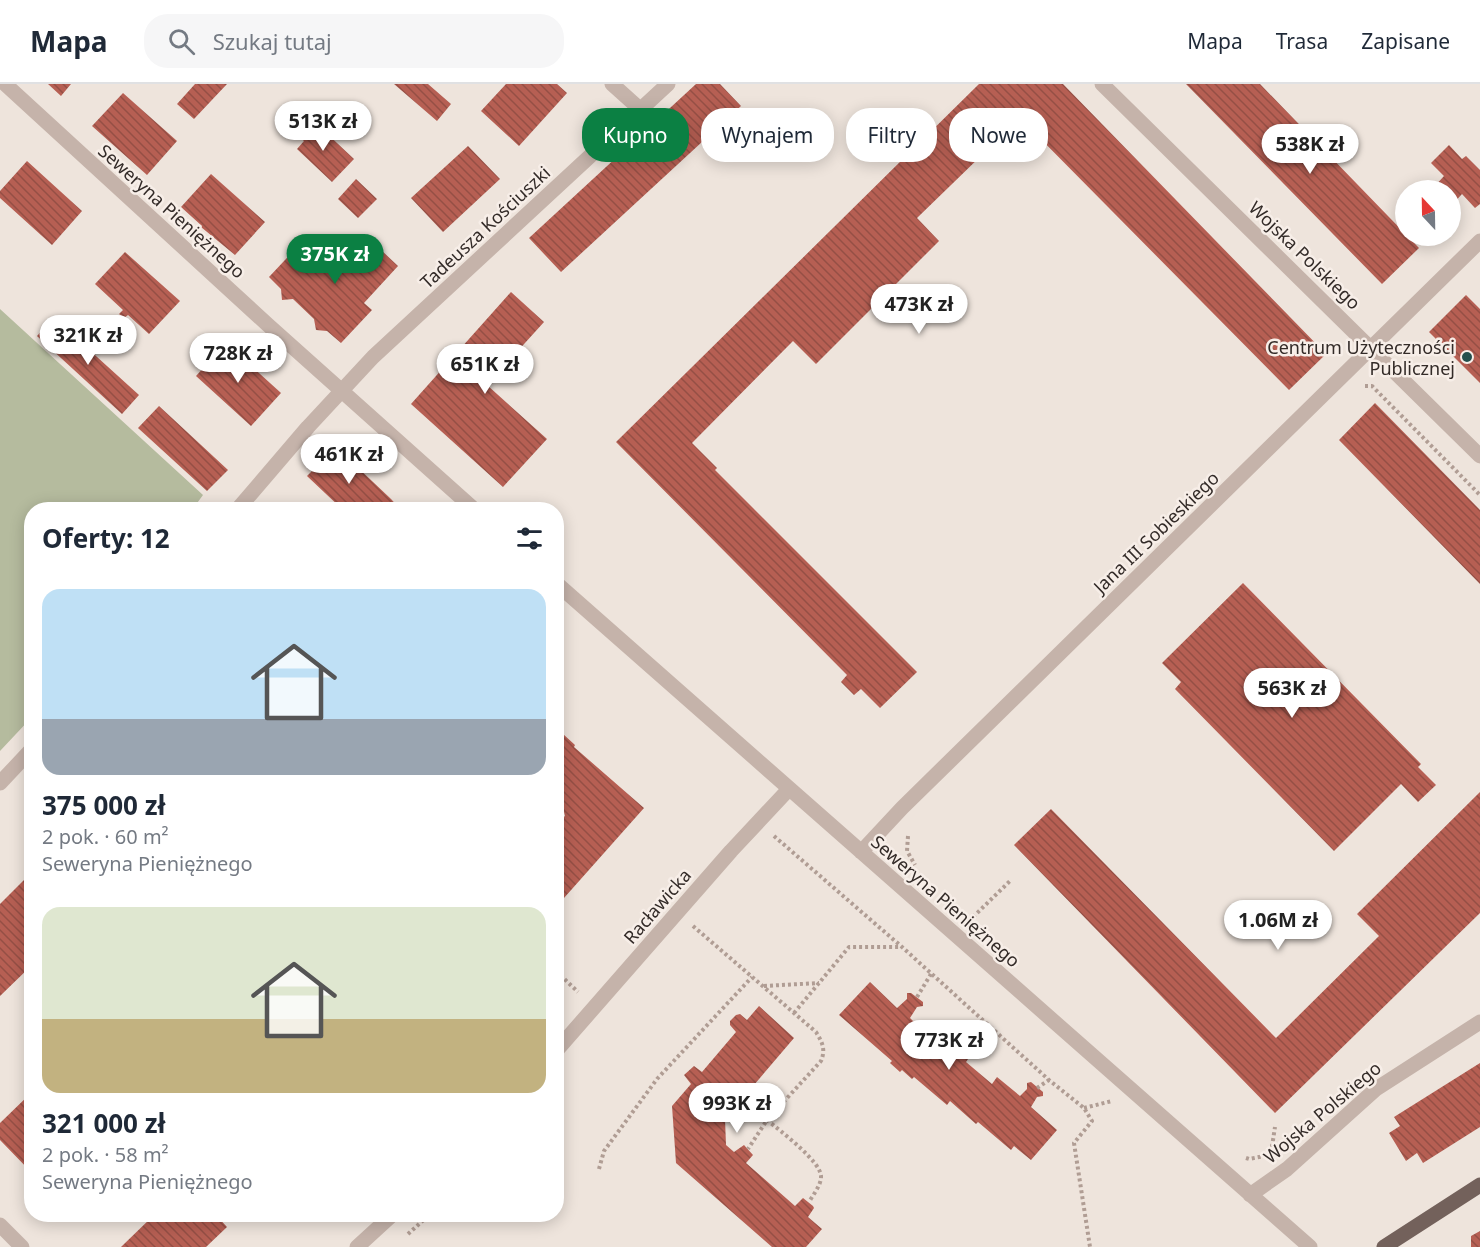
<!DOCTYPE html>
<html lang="pl">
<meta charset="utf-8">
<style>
body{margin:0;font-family:"Noto Sans",sans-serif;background:#f6f6f7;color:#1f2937;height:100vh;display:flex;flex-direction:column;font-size:22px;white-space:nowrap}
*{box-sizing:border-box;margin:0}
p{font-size:20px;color:#747a83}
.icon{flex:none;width:33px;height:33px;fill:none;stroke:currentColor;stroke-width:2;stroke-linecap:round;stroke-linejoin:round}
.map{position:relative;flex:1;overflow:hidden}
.side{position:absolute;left:24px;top:418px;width:540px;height:720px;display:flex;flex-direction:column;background:#fff;border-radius:24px;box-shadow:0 3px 15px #0003}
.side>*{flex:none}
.banner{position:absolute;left:582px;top:24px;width:570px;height:54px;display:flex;gap:12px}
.needle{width:39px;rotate:338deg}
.tools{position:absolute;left:1395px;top:96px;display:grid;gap:12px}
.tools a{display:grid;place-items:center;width:66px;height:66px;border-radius:50%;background:#fff;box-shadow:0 3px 15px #0003;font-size:30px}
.price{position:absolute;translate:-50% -51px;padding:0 14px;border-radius:21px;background:#fff;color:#222;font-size:20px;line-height:39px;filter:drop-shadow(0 2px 3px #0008)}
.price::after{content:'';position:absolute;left:50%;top:36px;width:18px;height:14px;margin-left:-9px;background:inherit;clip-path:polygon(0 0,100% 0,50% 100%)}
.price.selected{background:#0b8043;color:#fff}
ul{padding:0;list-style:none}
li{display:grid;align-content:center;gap:12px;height:318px;padding:0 18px}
li span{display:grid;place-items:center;height:186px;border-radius:18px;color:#555}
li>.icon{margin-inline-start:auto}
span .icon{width:108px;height:108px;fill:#fffc;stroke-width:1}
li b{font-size:26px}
h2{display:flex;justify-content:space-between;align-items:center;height:72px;padding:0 18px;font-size:26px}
.pill{padding:0 21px;border-radius:24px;background:#fff;box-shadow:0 3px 15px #0003;font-size:21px;line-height:54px}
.pill.selected{background:#0b8043;color:#fff}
header{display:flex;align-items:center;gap:36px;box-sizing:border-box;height:84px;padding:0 30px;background:#fff;border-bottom:2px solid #e0e1e3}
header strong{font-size:28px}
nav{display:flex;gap:33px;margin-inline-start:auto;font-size:21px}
.search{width:420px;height:54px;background:#f6f6f7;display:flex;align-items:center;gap:15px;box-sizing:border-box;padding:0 21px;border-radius:24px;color:#747a83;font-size:22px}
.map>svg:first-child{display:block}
.pitch{fill:#b5bb9e}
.building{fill:url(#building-back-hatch)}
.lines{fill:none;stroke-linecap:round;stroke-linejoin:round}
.path{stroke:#b09d94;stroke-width:4;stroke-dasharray:3 3;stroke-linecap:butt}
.minor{stroke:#c5b3aa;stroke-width:15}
.major{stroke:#73615b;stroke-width:15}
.poi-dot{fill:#234f4d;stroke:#f7eee8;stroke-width:2}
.labels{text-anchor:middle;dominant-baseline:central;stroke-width:5;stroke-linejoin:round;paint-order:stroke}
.street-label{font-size:18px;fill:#332b28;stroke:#f7eee8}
.poi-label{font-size:18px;fill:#332b28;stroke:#f7eee8;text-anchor:end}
</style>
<header>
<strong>Mapa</strong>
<div class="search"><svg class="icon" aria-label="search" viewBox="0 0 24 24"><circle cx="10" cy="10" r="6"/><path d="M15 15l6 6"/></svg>Szukaj tutaj</div>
<nav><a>Mapa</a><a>Trasa</a><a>Zapisane</a></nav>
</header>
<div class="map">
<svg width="1480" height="1163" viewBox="0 0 1480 1163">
<defs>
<pattern id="building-back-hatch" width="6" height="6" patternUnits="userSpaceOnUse" patternTransform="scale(1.5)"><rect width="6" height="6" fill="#b65f53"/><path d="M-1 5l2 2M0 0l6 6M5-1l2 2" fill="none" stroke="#954f45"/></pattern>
</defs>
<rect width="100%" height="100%" fill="#eee4dc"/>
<!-- pitch -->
<path class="pitch" d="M 0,225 L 203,411 L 192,426 L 32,426 L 31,634 L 0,667 Z"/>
<!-- building -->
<path class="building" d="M 48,0 L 71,0 L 61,12 Z
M 195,0 L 227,0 L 194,35 L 177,20 Z
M 394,0 L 428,0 L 451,20 L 437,37 Z
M 506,0 L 557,0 L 567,9 L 519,62 L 481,27 Z
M 696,0 L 720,0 L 741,22 L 561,188 L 529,154 Z
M 979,0 L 1063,0 L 1326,270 L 1289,306 L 1020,34 L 917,134 L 939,157 L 816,280 L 793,257 L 692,359 L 717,384 L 715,386 L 917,588 L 880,624 L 861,605 L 854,611 L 841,598 L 847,591 L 616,358 Z
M 1186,0 L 1260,0 L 1419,164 L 1382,200 Z
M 123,9 L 177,57 L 147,91 L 92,42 Z
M 307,38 L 317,48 L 321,44 L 354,75 L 332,98 L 297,65 L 304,57 L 296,50 Z
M 1449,61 L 1462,75 L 1466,72 L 1480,86 L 1480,120 L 1475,124 L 1462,110 L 1452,121 L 1450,106 L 1437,106 L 1434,103 L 1444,92 L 1431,79 Z
M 468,62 L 500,95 L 443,148 L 411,114 Z
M 27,77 L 82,127 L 52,161 L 0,114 L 0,107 Z
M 211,90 L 265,138 L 235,171 L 201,143 L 202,142 L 181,123 Z
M 356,95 L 377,115 L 358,134 L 338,115 Z
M 364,150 L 398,182 L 364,219 L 372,226 L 341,259 L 327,247 L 316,246 L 314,235 L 293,215 L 282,216 L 281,205 L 269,193 L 300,160 L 329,187 Z
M 125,168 L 180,217 L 149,250 L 128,231 L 124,234 L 119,230 L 123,226 L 95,200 Z
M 511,208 L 544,238 L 487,301 L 547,355 L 503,403 L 411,320 Z
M 1466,211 L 1480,225 L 1480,299 L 1429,248 Z
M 54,234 L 139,311 L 122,330 L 37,252 Z
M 226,259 L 281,309 L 251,342 L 196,292 Z
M 1375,319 L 1480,426 L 1480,500 L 1339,356 Z
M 159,322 L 228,386 L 207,407 L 138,344 Z
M 336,363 L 391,415 L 401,426 L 343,426 L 307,392 Z
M 1243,499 L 1421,680 L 1418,683 L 1436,701 L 1418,718 L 1401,700 L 1334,767 L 1175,605 L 1181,598 L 1162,579 Z
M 556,648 L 562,652 L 563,650 L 575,661 L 574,663 L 644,724 L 556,823 L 556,739 L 565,732 L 564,728 L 556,719 Z
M 1480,708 L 1480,829 L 1275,1029 L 1014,761 L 1051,725 L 1276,954 L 1379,852 L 1357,830 Z
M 32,788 L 32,881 L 0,912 L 0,820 Z
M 870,898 L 897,924 L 907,915 L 907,909 L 911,909 L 923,918 L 923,922 L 917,923 L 910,934 L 929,953 L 933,948 L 955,967 L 964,960 L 963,954 L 967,953 L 979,964 L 979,968 L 973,968 L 966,978 L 992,1000 L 997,993 L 1020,1012 L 1027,1005 L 1027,999 L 1031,998 L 1043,1008 L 1043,1012 L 1037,1013 L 1031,1023 L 1057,1046 L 1031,1076 L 1014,1062 L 1011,1066 L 978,1038 L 976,1040 L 950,1017 L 947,1021 L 914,993 L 912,995 L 902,986 L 900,988 L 890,979 L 892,977 L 839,931 Z
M 759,922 L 794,954 L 725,1035 L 726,1061 L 734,1068 L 744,1061 L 753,1071 L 746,1079 L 795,1122 L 803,1114 L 813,1122 L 814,1124 L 808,1133 L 822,1145 L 806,1163 L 772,1163 L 676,1079 L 672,1022 L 691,1000 L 684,991 L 694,982 L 702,988 L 736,948 L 730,941 L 730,937 L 736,931 L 740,930 L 747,936 Z
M 1480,979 L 1480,1043 L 1423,1079 L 1417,1069 L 1406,1077 L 1389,1049 L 1400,1042 L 1394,1033 Z
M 32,1008 L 32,1089 L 0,1056 L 0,1039 Z
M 154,1131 L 216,1131 L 227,1143 L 206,1163 L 121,1163 Z
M 1480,1147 L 1480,1163 L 1471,1163 L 1471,1152 Z"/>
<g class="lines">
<!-- path -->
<path class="path" d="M 1365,302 L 1372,302 L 1480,411
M 774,752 L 902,863 L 1049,996 L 1084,1024 L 1092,1037 L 1074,1059 L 1090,1163
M 908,752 L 907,767 L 915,781
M 973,833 L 1011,796
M 693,842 L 816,948 C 822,958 826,965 821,977 L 767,1036 L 748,1065
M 556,887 L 578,908
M 764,902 L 819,899
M 917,913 L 931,890
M 794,929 L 849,863 L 900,863
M 973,959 L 988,941
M 1037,1004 L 1049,996
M 1084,1024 L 1112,1017
M 767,1036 C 779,1046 822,1078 821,1093 C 821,1101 813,1111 809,1118
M 1271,1069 L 1275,1043
M 1246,1074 L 1249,1075 L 1264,1072
M 599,1085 L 604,1067 L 657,995 L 752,893
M 408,1150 L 429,1131"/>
<!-- minor -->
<path class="minor" d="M 5,0 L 268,241 L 475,426
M 612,0 L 641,26
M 1102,0 L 1480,372
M 237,426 L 308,343 L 373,273 L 668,0
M 556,499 L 1310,1163
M 0,699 L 32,665
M 861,768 L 902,724 L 1480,157
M 556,967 L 731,767 L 789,705
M 1250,1111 L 1287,1085 L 1376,1005 L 1480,938
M 0,1141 L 22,1163
M 357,1163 L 392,1131"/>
<!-- major -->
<path class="major" d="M 1384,1163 L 1480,1101"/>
</g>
<!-- markers -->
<circle class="poi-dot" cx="1467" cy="273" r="6"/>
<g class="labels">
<!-- street labels -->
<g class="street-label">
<text transform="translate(172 127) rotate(42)">Seweryna Pieniężnego</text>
<text transform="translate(485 143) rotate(-43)">Tadeusza Kościuszki</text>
<text transform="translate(1305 171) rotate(44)">Wojska Polskiego</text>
<text transform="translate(1156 448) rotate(-44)">Jana III Sobieskiego</text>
<text transform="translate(946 817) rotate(41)">Seweryna Pieniężnego</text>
<text transform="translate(657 822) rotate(-49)">Racławicka</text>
<text transform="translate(1322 1028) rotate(-40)">Wojska Polskiego</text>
</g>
<!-- poi labels -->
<g class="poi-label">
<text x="1455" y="263">Centrum Użyteczności<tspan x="1455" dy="21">Publicznej</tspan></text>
</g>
</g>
</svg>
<div class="tools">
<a><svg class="needle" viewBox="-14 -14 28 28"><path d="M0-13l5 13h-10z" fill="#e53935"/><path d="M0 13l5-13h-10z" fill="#747a83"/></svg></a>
</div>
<b class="price" style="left:323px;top:68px">513K zł</b>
<b class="price" style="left:1310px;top:91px">538K zł</b>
<b class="price selected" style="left:335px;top:201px">375K zł</b>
<b class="price" style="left:919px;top:251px">473K zł</b>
<b class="price" style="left:88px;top:282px">321K zł</b>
<b class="price" style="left:238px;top:300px">728K zł</b>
<b class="price" style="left:485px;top:311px">651K zł</b>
<b class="price" style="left:349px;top:401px">461K zł</b>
<b class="price" style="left:1292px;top:635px">563K zł</b>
<b class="price" style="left:1278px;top:867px">1.06M zł</b>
<b class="price" style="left:949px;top:987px">773K zł</b>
<b class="price" style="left:737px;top:1050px">993K zł</b>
<div class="banner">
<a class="pill selected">Kupno</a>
<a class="pill">Wynajem</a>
<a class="pill">Filtry</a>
<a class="pill">Nowe</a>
</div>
<section class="side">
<h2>Oferty: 12<svg class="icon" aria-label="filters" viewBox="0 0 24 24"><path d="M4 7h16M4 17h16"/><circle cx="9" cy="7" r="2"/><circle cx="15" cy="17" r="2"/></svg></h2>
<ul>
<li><span style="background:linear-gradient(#bfe0f5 70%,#9aa5b1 0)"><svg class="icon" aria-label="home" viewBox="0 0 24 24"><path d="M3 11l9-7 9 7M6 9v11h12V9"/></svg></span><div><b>375 000 zł</b><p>2 pok. · 60 m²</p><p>Seweryna Pieniężnego</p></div></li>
<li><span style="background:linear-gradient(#dfe7d0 60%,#c2b280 0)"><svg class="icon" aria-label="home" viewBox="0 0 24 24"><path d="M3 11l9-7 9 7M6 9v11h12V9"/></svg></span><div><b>321 000 zł</b><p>2 pok. · 58 m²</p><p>Seweryna Pieniężnego</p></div></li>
</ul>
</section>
</div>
